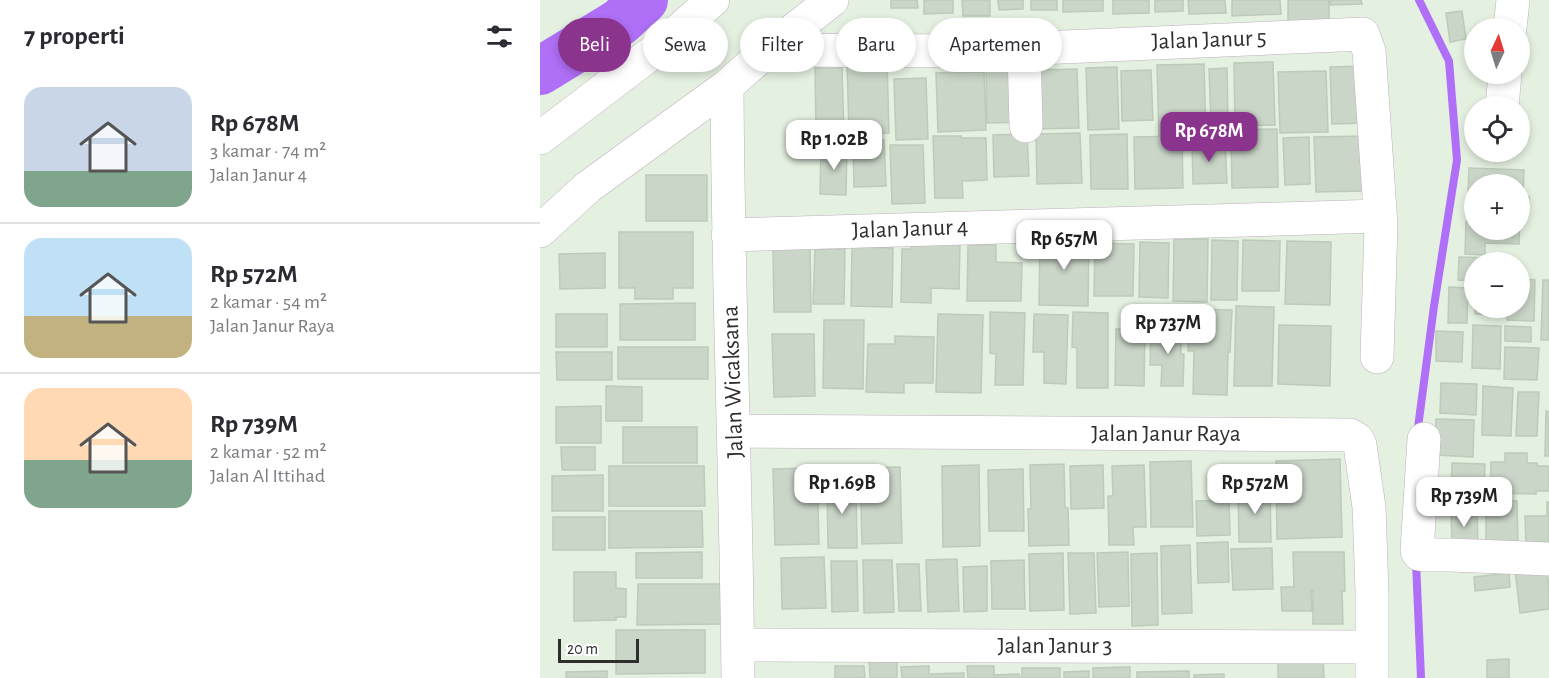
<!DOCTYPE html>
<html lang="id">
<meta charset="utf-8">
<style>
body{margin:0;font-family:"Alegreya Sans",sans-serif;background:#f2f2f3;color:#2b2b33;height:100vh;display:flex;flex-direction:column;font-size:22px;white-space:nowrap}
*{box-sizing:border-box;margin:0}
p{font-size:20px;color:#7c7c81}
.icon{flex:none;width:33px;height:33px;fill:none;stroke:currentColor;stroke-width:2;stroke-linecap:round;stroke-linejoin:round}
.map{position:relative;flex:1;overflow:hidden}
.details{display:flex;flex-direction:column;background:#fff;width:540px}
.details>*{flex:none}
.guide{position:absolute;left:18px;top:18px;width:570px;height:54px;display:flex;gap:12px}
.needle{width:39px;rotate:4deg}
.fabs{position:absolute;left:924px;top:18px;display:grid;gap:12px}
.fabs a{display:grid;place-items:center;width:66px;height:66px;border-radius:50%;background:#fff;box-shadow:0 3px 9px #0003;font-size:30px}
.scale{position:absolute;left:18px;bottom:15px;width:81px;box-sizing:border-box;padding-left:6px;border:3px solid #2e2e2e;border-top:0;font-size:16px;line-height:21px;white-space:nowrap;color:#2e2e2e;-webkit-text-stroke:4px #fff;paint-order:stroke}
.price{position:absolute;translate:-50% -51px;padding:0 14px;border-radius:12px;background:#fff;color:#222;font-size:20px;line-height:39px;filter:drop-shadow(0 2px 3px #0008)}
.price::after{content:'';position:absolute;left:50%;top:36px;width:18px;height:14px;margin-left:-9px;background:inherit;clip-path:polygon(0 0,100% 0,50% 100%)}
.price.current{background:#8a348d;color:#fff}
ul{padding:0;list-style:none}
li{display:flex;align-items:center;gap:18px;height:150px;padding:0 24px}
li+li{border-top:2px solid #e1e1e2}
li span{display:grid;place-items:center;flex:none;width:168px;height:120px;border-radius:18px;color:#555}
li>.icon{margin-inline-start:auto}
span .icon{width:72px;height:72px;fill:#fffc;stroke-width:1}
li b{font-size:26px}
h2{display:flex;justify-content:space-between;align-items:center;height:72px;padding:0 24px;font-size:26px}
.chip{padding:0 21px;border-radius:27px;background:#fff;box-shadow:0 3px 9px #0003;font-size:21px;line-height:54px}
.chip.current{background:#8a348d;color:#fff}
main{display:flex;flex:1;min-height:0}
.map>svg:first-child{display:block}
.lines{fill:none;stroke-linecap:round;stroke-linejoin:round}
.stream{stroke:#af6ff6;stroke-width:8}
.river{stroke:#af6ff6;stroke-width:48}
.building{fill:#cad6c8;stroke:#bcccb9;stroke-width:1.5}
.minor-casing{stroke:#beb0be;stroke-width:34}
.minor{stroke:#fff;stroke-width:33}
.labels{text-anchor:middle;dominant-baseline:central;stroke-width:4.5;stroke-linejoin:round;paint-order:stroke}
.street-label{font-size:24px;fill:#2e2e2e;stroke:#fff}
</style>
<main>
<section class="details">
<h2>7 properti<svg class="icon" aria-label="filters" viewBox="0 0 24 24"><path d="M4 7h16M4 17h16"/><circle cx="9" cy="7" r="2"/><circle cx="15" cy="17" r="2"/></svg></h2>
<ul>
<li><span style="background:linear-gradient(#c9d6e8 70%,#7fa58c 0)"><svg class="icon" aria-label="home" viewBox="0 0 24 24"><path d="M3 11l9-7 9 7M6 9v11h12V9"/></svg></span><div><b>Rp 678M</b><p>3 kamar · 74 m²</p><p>Jalan Janur 4</p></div></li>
<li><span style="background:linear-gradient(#bfe0f5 65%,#c2b280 0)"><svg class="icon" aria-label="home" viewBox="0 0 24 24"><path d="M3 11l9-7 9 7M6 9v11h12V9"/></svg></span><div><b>Rp 572M</b><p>2 kamar · 54 m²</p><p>Jalan Janur Raya</p></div></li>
<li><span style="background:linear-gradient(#ffd9b3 60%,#7fa58c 0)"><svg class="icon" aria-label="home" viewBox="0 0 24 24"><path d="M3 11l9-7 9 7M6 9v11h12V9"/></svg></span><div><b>Rp 739M</b><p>2 kamar · 52 m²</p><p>Jalan Al Ittihad</p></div></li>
</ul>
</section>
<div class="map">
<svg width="1009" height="678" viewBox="0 0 1009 678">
<rect width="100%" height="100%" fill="#e4f0e0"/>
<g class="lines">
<!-- stream -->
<path class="stream" d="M 877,435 L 894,306 L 917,160 L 909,61 L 879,0
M 876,562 L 881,678"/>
<!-- river -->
<path class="river" d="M 0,71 L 80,22 L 104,0"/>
</g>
<!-- building -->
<path class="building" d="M 351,0 L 377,0 L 378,8 L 351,8 Z
M 384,0 L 413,0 L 413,13 L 384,14 Z
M 422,0 L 450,0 L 450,16 L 423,16 Z
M 458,0 L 483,0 L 483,9 L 459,10 Z
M 491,0 L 517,0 L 517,10 L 491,10 Z
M 523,0 L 563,0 L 563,11 L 523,12 Z
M 573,0 L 609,0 L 609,13 L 573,14 Z
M 615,0 L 643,0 L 643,11 L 615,12 Z
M 648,0 L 685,0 L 686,13 L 649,14 Z
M 692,0 L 740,0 L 741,14 L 692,16 Z
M 748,0 L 789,0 L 789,22 L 748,23 Z
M 790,0 L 821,0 L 822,4 L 790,5 Z
M 922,11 L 926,39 L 910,42 L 906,13 Z
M 347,59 L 349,133 L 309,134 L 307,60 Z
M 733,62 L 735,125 L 695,126 L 694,63 Z
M 664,64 L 666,134 L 619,136 L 617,65 Z
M 823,66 L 825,123 L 792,124 L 790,67 Z
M 577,67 L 579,129 L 548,130 L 546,68 Z
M 275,68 L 302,68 L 304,132 L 276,133 Z
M 687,68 L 688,123 L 671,123 L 669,69 Z
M 537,69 L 539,128 L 497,129 L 496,70 Z
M 481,70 L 483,122 L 447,123 L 446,71 Z
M 611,70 L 613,120 L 582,121 L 581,71 Z
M 786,71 L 788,132 L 740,133 L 738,72 Z
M 444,72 L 446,130 L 398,132 L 396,73 Z
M 386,78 L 388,139 L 356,140 L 354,79 Z
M 737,129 L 738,187 L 692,188 L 691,130 Z
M 540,133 L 542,183 L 497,184 L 496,134 Z
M 487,134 L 489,176 L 454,177 L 453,135 Z
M 587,134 L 588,189 L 551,189 L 550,135 Z
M 393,136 L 421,136 L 421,138 L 446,138 L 447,180 L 422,181 L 423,198 L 395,198 Z
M 642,136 L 643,188 L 595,189 L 594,137 Z
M 823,136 L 824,191 L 776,192 L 774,137 Z
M 769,137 L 770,184 L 745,185 L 743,138 Z
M 344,140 L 346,186 L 314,187 L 313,141 Z
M 685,141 L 687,183 L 653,184 L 652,142 Z
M 350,145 L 383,145 L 385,203 L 352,204 Z
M 281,148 L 307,148 L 306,195 L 280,194 Z
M 929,168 L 984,170 L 983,195 L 980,195 L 980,184 L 934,184 L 934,194 L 928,194 Z
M 106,175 L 167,175 L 167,221 L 106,221 Z
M 980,197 L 989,197 L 988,214 L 980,214 Z
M 980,218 L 979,244 L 945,243 L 945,255 L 925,254 L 926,221 L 934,221 L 934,230 L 980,230 Z
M 79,232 L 153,232 L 153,288 L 133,288 L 133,299 L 95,299 L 95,288 L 79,288 Z
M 500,236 L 549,237 L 548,306 L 499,305 Z
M 634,239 L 668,239 L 667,302 L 633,301 Z
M 672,240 L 698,241 L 697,300 L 671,300 Z
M 703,240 L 740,241 L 739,291 L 702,291 Z
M 747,241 L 791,242 L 790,305 L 745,304 Z
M 372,242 L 420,244 L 419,289 L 391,288 L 391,303 L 361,302 L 362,249 L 371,249 Z
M 600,242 L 629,243 L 628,298 L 599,297 Z
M 555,243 L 594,244 L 593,296 L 554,296 Z
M 428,245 L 456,245 L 456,262 L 482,263 L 481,301 L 427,301 Z
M 270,247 L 271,312 L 234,312 L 233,248 Z
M 312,247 L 353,248 L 352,307 L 311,306 Z
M 275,249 L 305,249 L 304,304 L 273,304 Z
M 65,253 L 65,288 L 20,289 L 19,254 Z
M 919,257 L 958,258 L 958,262 L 934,262 L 934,281 L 918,280 Z
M 980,279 L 995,280 L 994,321 L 967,320 L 968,308 L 980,308 Z
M 1003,280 L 1009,280 L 1009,340 L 1001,340 Z
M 909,287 L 928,288 L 927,323 L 908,323 Z
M 155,303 L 155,340 L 80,340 L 80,304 Z
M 696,306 L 734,307 L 732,386 L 694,386 Z
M 935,308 L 961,308 L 961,315 L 935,314 Z
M 649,309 L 692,310 L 690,352 L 688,352 L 687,395 L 653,394 L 654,351 L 648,351 Z
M 450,312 L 485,313 L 483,385 L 455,385 L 456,354 L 450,353 Z
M 533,312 L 568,313 L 568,388 L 537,388 L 537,348 L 532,347 Z
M 16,314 L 67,314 L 67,347 L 16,347 Z
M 398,314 L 443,315 L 441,393 L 396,392 Z
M 494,314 L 528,315 L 526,384 L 504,383 L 504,352 L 493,352 Z
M 284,320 L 324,320 L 323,389 L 283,388 Z
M 739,325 L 791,326 L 790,386 L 738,384 Z
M 933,325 L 961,326 L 960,369 L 932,368 Z
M 965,326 L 991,327 L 991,342 L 965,341 Z
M 611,327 L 641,328 L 641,354 L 644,354 L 643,386 L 621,386 L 622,365 L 610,365 Z
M 576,329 L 605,330 L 604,386 L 575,385 Z
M 896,331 L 923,332 L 922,362 L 896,361 Z
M 232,334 L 274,334 L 275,396 L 234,397 Z
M 355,336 L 394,337 L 393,383 L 364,383 L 364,393 L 326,392 L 328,344 L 355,344 Z
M 78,347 L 168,347 L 168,379 L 78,379 Z
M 965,347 L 999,348 L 997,380 L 964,379 Z
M 16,352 L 72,352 L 72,380 L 17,380 Z
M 901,383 L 937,384 L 936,415 L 900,413 Z
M 66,386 L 102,387 L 102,421 L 66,421 Z
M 943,386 L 973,388 L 971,436 L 942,435 Z
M 978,392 L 999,392 L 997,436 L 976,436 Z
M 61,406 L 61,443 L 16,443 L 16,407 Z
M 1006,411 L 1009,412 L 1009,456 L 1005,456 Z
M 896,419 L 934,420 L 933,457 L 895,455 Z
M 83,427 L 157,427 L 157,463 L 83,463 Z
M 21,447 L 55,447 L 55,470 L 22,470 Z
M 965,453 L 987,453 L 987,463 L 997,463 L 997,466 L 1009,466 L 1009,491 L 996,491 L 996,494 L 950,493 L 951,462 L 965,462 Z
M 800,459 L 802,537 L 737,539 L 736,461 Z
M 651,461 L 653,527 L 611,527 L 610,462 Z
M 912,463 L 945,464 L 944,495 L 911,494 Z
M 524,464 L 525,508 L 528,508 L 529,545 L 489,546 L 488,509 L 491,509 L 490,465 Z
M 439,465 L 440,546 L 403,547 L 402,466 Z
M 563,465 L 564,508 L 531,509 L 530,466 Z
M 604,465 L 606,527 L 593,527 L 594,545 L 569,545 L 568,496 L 573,496 L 572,466 Z
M 69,466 L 164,466 L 165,506 L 69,506 Z
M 360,467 L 362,543 L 322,544 L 320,468 Z
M 277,468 L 279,544 L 235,545 L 233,469 Z
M 483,469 L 484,531 L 449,531 L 448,470 Z
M 63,475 L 63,511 L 12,511 L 12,476 Z
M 316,482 L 317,548 L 288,548 L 287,483 Z
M 730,487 L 731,542 L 699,542 L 698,488 Z
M 689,500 L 690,535 L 657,536 L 656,501 Z
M 946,501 L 977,501 L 978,547 L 946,548 Z
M 1007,502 L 1009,502 L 1009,542 L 986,543 L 985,516 L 1007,516 Z
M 911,503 L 937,503 L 938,553 L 912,553 Z
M 69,511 L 162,511 L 163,547 L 69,548 Z
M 13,517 L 65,517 L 65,550 L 13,550 Z
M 688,542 L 689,582 L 658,583 L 657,543 Z
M 650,545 L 652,613 L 622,614 L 621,546 Z
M 732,548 L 733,589 L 693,590 L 691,549 Z
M 162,552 L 162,578 L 96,578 L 96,553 Z
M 588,552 L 589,606 L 559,607 L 557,553 Z
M 753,552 L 804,552 L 805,591 L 802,591 L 803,624 L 773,624 L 773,591 L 771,591 L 772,611 L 742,611 L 741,587 L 754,587 Z
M 523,553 L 524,610 L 490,611 L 489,554 Z
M 528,553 L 554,553 L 556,613 L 530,614 Z
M 617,553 L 618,625 L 592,626 L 591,554 Z
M 284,557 L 286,608 L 242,609 L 241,558 Z
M 417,559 L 419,611 L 388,612 L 386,560 Z
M 323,560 L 352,560 L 354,612 L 324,613 Z
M 484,560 L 485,609 L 452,609 L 451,561 Z
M 291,561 L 317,561 L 318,611 L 292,612 Z
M 357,564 L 379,564 L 381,611 L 359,611 Z
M 447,566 L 447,611 L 424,612 L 423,567 Z
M 1007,566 L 1009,589 L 1009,609 L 980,613 L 975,569 Z
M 34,572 L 76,572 L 76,588 L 86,589 L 86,617 L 76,617 L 76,620 L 34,621 Z
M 969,573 L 970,587 L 935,591 L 934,577 Z
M 98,584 L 182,584 L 182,624 L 97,625 Z
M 76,630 L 165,630 L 165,673 L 76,674 Z
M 357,654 L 357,678 L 330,678 L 329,655 Z
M 783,657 L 784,678 L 738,678 L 738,658 Z
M 969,659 L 969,678 L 947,678 L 947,660 Z
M 295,666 L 324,666 L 325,678 L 295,678 Z
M 389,666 L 389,678 L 362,678 L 361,667 Z
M 427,666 L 454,666 L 454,678 L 428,678 Z
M 590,667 L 590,678 L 553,678 L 553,668 Z
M 482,668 L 520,668 L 520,678 L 482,678 Z
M 67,671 L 67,678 L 26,678 L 26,672 Z
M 549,671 L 549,678 L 524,678 L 524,672 Z
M 649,671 L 649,678 L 597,678 L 597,672 Z
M 424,673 L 424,678 L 391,678 L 391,674 Z
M 479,674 L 480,678 L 454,678 L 454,675 Z
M 684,674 L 684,678 L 654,678 L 654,675 Z"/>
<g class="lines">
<defs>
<path id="minor" d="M 970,28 L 973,0
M 484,49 L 486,126
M 228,50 L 432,51 L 823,34 L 829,51 L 841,225 L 837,357
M 187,86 C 188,284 196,481 198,678
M 962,106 L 965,74
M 0,138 L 121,46 L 173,0
M 0,231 L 48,187 L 187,86 L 228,50 L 292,0
M 188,235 L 840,216
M 194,431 L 810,435 L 817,439 L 820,445 L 829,507 L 832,592 L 832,678
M 884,439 L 877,551 L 879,554 L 885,555 L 910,555 L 1009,559
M 198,645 L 832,647"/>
</defs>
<!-- minor casing -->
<use href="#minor" class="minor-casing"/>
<!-- minor -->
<use href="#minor" class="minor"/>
</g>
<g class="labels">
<!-- street labels -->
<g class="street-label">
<text transform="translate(669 40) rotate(-2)">Jalan Janur 5</text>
<text transform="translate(370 229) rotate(-2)">Jalan Janur 4</text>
<text transform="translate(193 382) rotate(-92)">Jalan Wicaksana</text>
<text x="626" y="434">Jalan Janur Raya</text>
<text x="515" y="646">Jalan Janur 3</text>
</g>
</g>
</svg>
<div class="fabs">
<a><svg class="needle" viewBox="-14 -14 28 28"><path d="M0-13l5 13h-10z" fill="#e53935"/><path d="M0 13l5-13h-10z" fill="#7c7c81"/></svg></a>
<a><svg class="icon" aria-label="locate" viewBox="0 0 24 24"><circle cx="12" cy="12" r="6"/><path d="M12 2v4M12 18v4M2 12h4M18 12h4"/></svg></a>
<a>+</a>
<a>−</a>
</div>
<div class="scale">20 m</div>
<b class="price current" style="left:669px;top:163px">Rp 678M</b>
<b class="price" style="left:294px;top:171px">Rp 1.02B</b>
<b class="price" style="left:524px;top:271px">Rp 657M</b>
<b class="price" style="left:628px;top:355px">Rp 737M</b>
<b class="price" style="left:302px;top:515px">Rp 1.69B</b>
<b class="price" style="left:715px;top:515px">Rp 572M</b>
<b class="price" style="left:924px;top:528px">Rp 739M</b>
<div class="guide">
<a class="chip current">Beli</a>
<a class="chip">Sewa</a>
<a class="chip">Filter</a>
<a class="chip">Baru</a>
<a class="chip">Apartemen</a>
</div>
</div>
</main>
